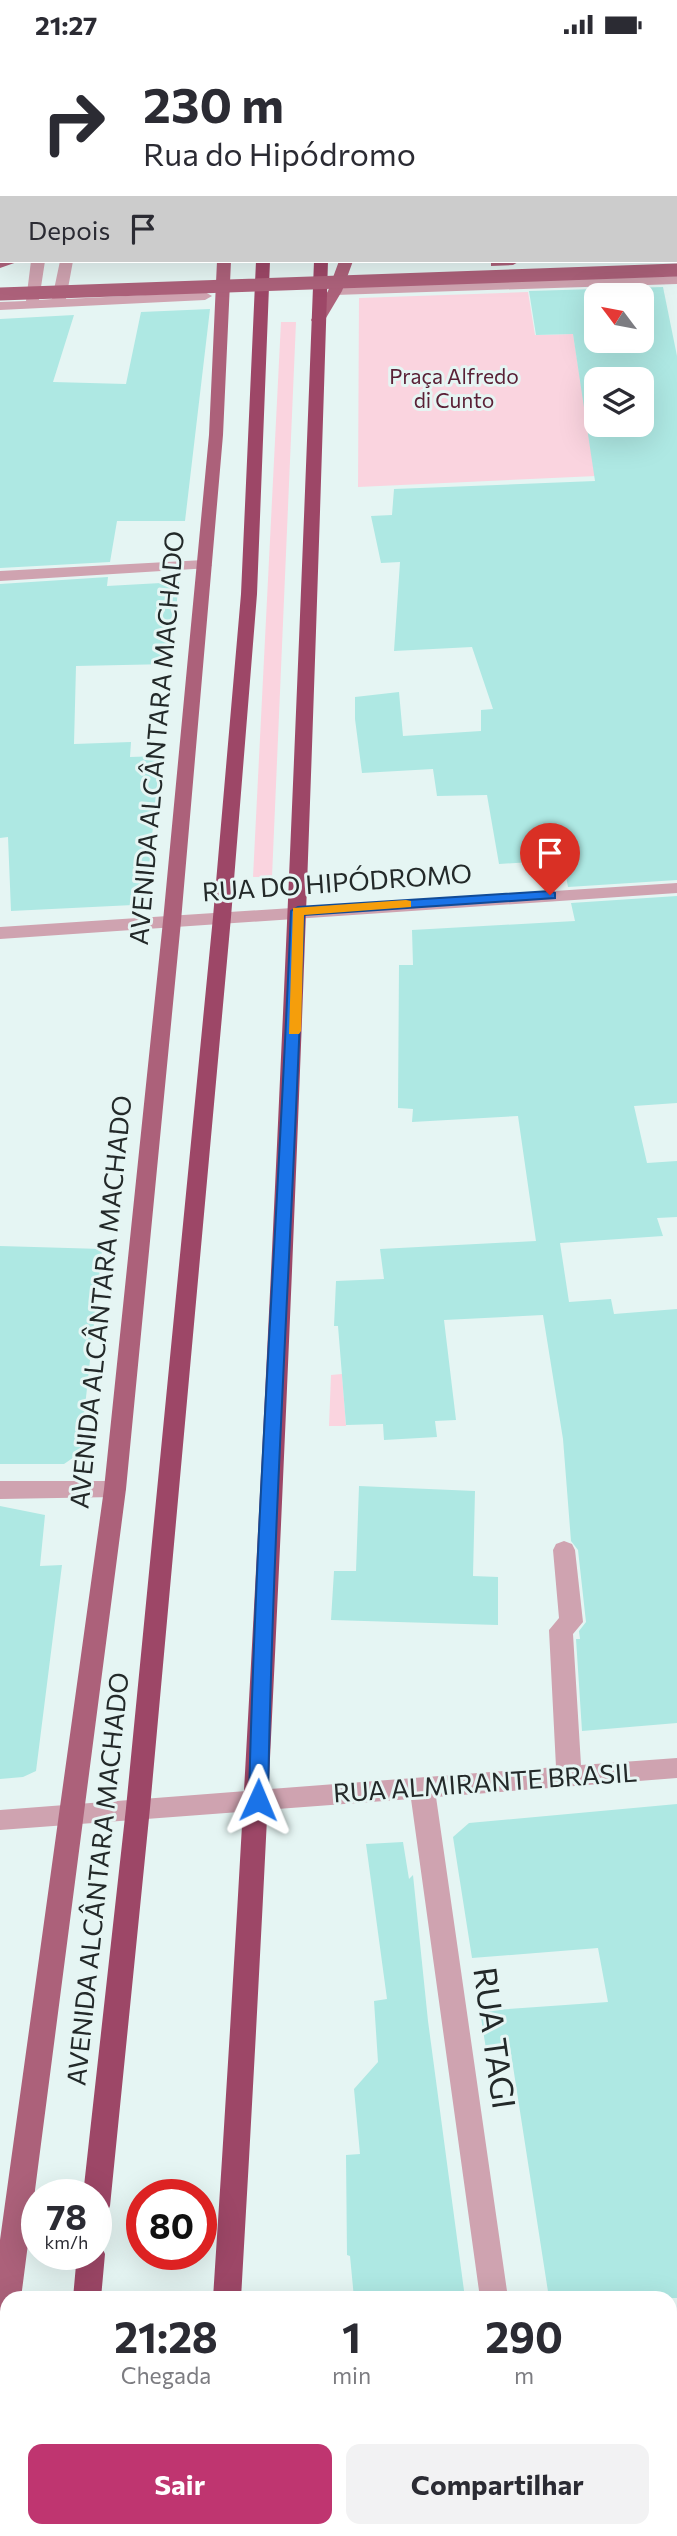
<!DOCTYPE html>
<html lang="pt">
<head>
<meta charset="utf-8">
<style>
	:root { --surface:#fff; --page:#f2f2f3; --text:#2b2b33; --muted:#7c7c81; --accent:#bf3570 }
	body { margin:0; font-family:Commissioner,sans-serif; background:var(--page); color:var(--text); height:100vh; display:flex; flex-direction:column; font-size:26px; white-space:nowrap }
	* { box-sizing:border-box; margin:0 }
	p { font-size:23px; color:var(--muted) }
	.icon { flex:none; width:38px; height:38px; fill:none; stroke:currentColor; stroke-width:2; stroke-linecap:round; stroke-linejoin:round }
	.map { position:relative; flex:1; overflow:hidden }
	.sheet { position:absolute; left:0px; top:2242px; width:677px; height:247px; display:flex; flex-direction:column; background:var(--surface); border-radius:21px 21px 0 0; box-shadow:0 7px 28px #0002 }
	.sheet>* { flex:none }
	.hud { position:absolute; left:0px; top:0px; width:677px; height:214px; box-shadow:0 7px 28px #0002; background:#fff; color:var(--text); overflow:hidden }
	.needle { width:46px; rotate:302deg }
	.buttons { position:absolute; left:584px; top:234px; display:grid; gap:14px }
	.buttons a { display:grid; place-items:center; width:70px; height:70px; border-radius:14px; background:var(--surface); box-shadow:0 7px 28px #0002; font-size:35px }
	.speed { position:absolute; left:21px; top:2130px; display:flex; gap:14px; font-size:35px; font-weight:700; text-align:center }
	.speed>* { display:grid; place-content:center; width:91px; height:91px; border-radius:50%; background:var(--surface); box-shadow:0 7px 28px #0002; line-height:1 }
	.speed small { font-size:18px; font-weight:400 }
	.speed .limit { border:10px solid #d22; background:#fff; color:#111 }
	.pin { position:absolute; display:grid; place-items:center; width:60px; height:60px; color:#fff; margin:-72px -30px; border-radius:50% 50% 50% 0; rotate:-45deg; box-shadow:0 0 7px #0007 }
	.pin .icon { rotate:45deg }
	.me { position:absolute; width:77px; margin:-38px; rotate:1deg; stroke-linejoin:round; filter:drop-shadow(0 0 5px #0008) }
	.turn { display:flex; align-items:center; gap:24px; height:147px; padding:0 28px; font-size:32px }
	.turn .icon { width:91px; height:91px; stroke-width:2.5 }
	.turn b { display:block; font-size:49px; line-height:60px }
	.then { display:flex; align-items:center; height:66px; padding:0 28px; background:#0003; gap:14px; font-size:26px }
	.eta { display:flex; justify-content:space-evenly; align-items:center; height:119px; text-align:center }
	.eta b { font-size:42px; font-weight:700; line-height:49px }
	.button { display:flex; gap:14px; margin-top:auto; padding:14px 28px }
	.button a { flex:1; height:80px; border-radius:14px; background:var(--accent); color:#fff; font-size:28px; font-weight:700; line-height:80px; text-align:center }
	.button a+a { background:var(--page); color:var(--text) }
	.status { display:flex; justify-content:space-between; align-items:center; height:49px; padding:0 35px; background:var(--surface); direction:ltr }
	.status svg { height:19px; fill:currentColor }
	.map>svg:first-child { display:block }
	.green { fill:#fad4df }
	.building { fill:#aee8e3; fill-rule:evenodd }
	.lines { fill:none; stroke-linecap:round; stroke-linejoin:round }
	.minor { fill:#cfa3b0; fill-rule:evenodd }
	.major { fill:#ac617a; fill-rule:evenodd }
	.highway { fill:#9d4767; fill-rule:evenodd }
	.major-bridge { stroke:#ac617a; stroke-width:13 }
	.route { fill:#1a73e8; stroke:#114b97; stroke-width:2 }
	.slow { fill:#f59e0b }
	.labels { text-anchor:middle; stroke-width:6; stroke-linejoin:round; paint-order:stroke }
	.far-park-label { font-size:21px; fill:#5a2036; stroke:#e5f5f3 }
	.street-label { font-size:26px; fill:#232929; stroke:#e5f5f3 }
	.near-street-label { font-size:32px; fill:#232929; stroke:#e5f5f3 }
</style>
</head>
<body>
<div class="status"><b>21:27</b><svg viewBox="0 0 49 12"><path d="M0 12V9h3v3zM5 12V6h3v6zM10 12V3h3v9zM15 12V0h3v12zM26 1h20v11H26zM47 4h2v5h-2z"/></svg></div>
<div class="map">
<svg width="677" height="2487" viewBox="0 0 677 2487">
	<rect width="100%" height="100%" fill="#e5f5f3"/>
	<!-- green -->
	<g class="green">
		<path d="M 528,243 L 535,286 L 573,285 L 596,427 L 358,438 L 359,249 Z"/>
		<path d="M 281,273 L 296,273 L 272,828 L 253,828 Z"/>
		<path d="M 342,1325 L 346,1377 L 329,1377 L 331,1326 Z"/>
	</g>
	<!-- building -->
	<g class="building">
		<path d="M 663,238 L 677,307 L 677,831 L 568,838 L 563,811 L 499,815 L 487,746 L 437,747 L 433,720 L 362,724 L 355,670 L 355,648 L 399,643 L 403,687 L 481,682 L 481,661 L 493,660 L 472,598 L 394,602 L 400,513 L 381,514 L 371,467 L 392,466 L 394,440 L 595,432 L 573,285 L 536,286 L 529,242 ZM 597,247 L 642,247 L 642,292 L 597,292 ZM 597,331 L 642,331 L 642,376 L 597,376 Z"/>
		<path d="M 210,260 L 185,472 L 117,472 L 110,513 L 0,519 L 0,270 L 74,266 L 53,333 L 126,335 L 141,263 Z"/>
		<path d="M 108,528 L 107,537 L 179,533 L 170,615 L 76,617 L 74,695 L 131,693 L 130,708 L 160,707 L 146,848 L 133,856 L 11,862 L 8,788 L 0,789 L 0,535 Z"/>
		<path d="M 677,847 L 677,1054 L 634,1057 L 647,1114 L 677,1112 L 677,1168 L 657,1169 L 663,1187 L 560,1194 L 569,1253 L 611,1250 L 614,1265 L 677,1260 L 677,1674 L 582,1682 L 576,1590 L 580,1590 L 579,1582 L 586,1573 L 578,1501 L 571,1492 L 563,1390 L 543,1266 L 444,1271 L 456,1371 L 435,1372 L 437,1388 L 384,1391 L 383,1375 L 346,1376 L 338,1277 L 334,1277 L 336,1232 L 384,1230 L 380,1200 L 536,1192 L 518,1067 L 412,1073 L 413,1060 L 398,1059 L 399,916 L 413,916 L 412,881 L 575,872 L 571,854 Z"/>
		<path d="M 0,1197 L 102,1200 L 80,1404 L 64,1415 L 0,1415 Z"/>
		<path d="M 359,1437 L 475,1442 L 473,1527 L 498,1528 L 498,1576 L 331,1571 L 334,1522 L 356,1522 Z"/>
		<path d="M 0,1457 L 45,1466 L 40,1517 L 62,1516 L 36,1722 L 23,1728 L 0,1730 Z"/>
		<path d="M 677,1755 L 677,2249 L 549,2249 L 510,1998 L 486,2000 L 480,1962 L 608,1953 L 598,1899 L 472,1909 L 453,1788 L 469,1774 Z"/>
		<path d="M 403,1793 L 409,1830 L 413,1826 L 428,1972 L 465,2249 L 354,2249 L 350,2207 L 347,2206 L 346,2106 L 360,2105 L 354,2040 L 378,2013 L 374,1952 L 387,1950 L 366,1795 Z"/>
	</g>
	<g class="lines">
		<!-- minor -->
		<g class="minor">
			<path d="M 90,0 L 102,0 L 89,2 Z"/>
			<rect x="113" y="0" width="12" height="2"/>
			<rect x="676" y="182" width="1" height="13"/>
			<path d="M 31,212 L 45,212 L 39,251 L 52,250 L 60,212 L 73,212 L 66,250 L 205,243 L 212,247 L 205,251 L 0,261 L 0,253 L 26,252 Z"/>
			<path d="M 677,227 L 677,235 L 335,246 L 328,242 L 335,238 Z"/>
			<path d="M 204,511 L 212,516 L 210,519 L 0,532 L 0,522 Z"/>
			<path d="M 677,834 L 677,844 L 0,890 L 0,878 Z"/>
			<path d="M 0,1432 L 115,1432 L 123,1434 L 126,1440 L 123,1446 L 115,1448 L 0,1450 Z"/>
			<path d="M 564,1492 L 572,1495 L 575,1501 L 583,1573 L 573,1585 L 581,1716 L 677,1709 L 677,1729 L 436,1748 L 508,2249 L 480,2249 L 411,1750 L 0,1781 L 0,1761 L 556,1718 L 549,1581 L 559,1569 L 553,1501 L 556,1495 Z"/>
			<path d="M 511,2482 L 541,2482 L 542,2487 L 512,2487 Z"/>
		</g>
		<!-- major -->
		<g class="major">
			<rect x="183" y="0" width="12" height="2"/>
			<path d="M 234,0 L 246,0 L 233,2 Z"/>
			<rect x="370" y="0" width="12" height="2"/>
			<rect x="676" y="203" width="1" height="8"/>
			<path d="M 0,211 L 2,212 L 20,212 L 0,219 Z"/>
			<path d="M 217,212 L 231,212 L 223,386 L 181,872 L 126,1440 L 21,2249 L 7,2249 L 7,2307 L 0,2310 L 0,2191 L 104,1440 L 163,872 L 209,386 Z"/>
			<path d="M 339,212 L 353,212 L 342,242 L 323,274 L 313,274 L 311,271 L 328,242 Z"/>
			<path d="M 491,212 L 520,212 L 513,216 L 491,217 Z"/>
		</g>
		<!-- highway -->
		<g class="highway">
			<path d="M 274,0 L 286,0 L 273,2 Z"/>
			<rect x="327" y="0" width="12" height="2"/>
			<path d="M 256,212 L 270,212 L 257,545 L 231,868 L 150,1759 L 110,2157 L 106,2166 L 96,2170 L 96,2146 L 83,2146 L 126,1759 L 213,868 L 241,545 Z"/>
			<path d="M 314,212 L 328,212 C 307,891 281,1570 241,2249 L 213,2249 C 258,1570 288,891 314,212 Z"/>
			<path d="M 96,2194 L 101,2196 L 105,2205 L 101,2249 L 73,2249 L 77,2205 L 96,2205 Z"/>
			<rect x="47" y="2482" width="30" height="5"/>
			<rect x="197" y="2482" width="30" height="5"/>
		</g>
		<!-- major-bridge -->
		<path class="major-bridge" d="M 0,245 L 677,221"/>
	</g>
	<!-- route -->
	<path class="route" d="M 550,842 L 555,844 L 555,849 L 304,866 C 294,1161 273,1456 268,1751 L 265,1757 L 251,1757 L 249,1751 C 256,1455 279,1159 291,862 L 298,858 Z"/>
	<!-- slow -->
	<path class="slow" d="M 406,851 L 411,852 L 411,858 L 304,866 L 301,982 L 299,985 L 289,985 L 293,859 Z"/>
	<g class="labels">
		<!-- far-park labels -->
		<g class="far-park-label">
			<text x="454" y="335">Praça Alfredo<tspan x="454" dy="24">di Cunto</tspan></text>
		</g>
		<!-- street labels -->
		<g class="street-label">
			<text transform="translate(157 689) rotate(-85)" y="9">AVENIDA ALCÂNTARA MACHADO</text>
			<text transform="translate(337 834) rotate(-4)" y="9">RUA DO HIPÓDROMO</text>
			<text transform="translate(101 1253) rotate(-84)" y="9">AVENIDA ALCÂNTARA MACHADO</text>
			<text transform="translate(485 1734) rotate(-4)" y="9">RUA ALMIRANTE BRASIL</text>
			<text transform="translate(98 1830) rotate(-84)" y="9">AVENIDA ALCÂNTARA MACHADO</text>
		</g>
		<!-- near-street labels -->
		<g class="near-street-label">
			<text transform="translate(494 1989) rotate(82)" y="11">RUA TAGI</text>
		</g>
	</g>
</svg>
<div class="buttons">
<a><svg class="needle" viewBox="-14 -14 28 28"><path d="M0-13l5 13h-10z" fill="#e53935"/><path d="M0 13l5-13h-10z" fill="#7c7c81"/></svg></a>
<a><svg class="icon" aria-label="layers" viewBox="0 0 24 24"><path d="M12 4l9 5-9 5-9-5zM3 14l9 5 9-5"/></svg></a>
</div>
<div class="speed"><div>78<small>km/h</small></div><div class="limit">80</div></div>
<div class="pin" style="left:550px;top:846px;background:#d93025"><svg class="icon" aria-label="arrive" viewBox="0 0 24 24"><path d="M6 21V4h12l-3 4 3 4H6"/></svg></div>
<svg class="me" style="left:258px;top:1751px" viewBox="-20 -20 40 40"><path d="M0-17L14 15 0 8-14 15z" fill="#1a73e8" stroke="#fff" stroke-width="4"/></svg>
<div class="hud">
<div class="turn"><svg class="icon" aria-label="right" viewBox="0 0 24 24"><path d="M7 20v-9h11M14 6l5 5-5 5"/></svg><div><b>230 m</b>Rua do Hipódromo</div></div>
<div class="then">Depois<svg class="icon" aria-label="arrive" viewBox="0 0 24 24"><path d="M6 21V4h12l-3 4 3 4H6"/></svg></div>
</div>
<section class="sheet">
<div class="eta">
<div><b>21:28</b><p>Chegada</p></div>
<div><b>1</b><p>min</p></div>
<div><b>290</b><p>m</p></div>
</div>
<div class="button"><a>Sair</a><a>Compartilhar</a></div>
</section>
</div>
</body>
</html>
